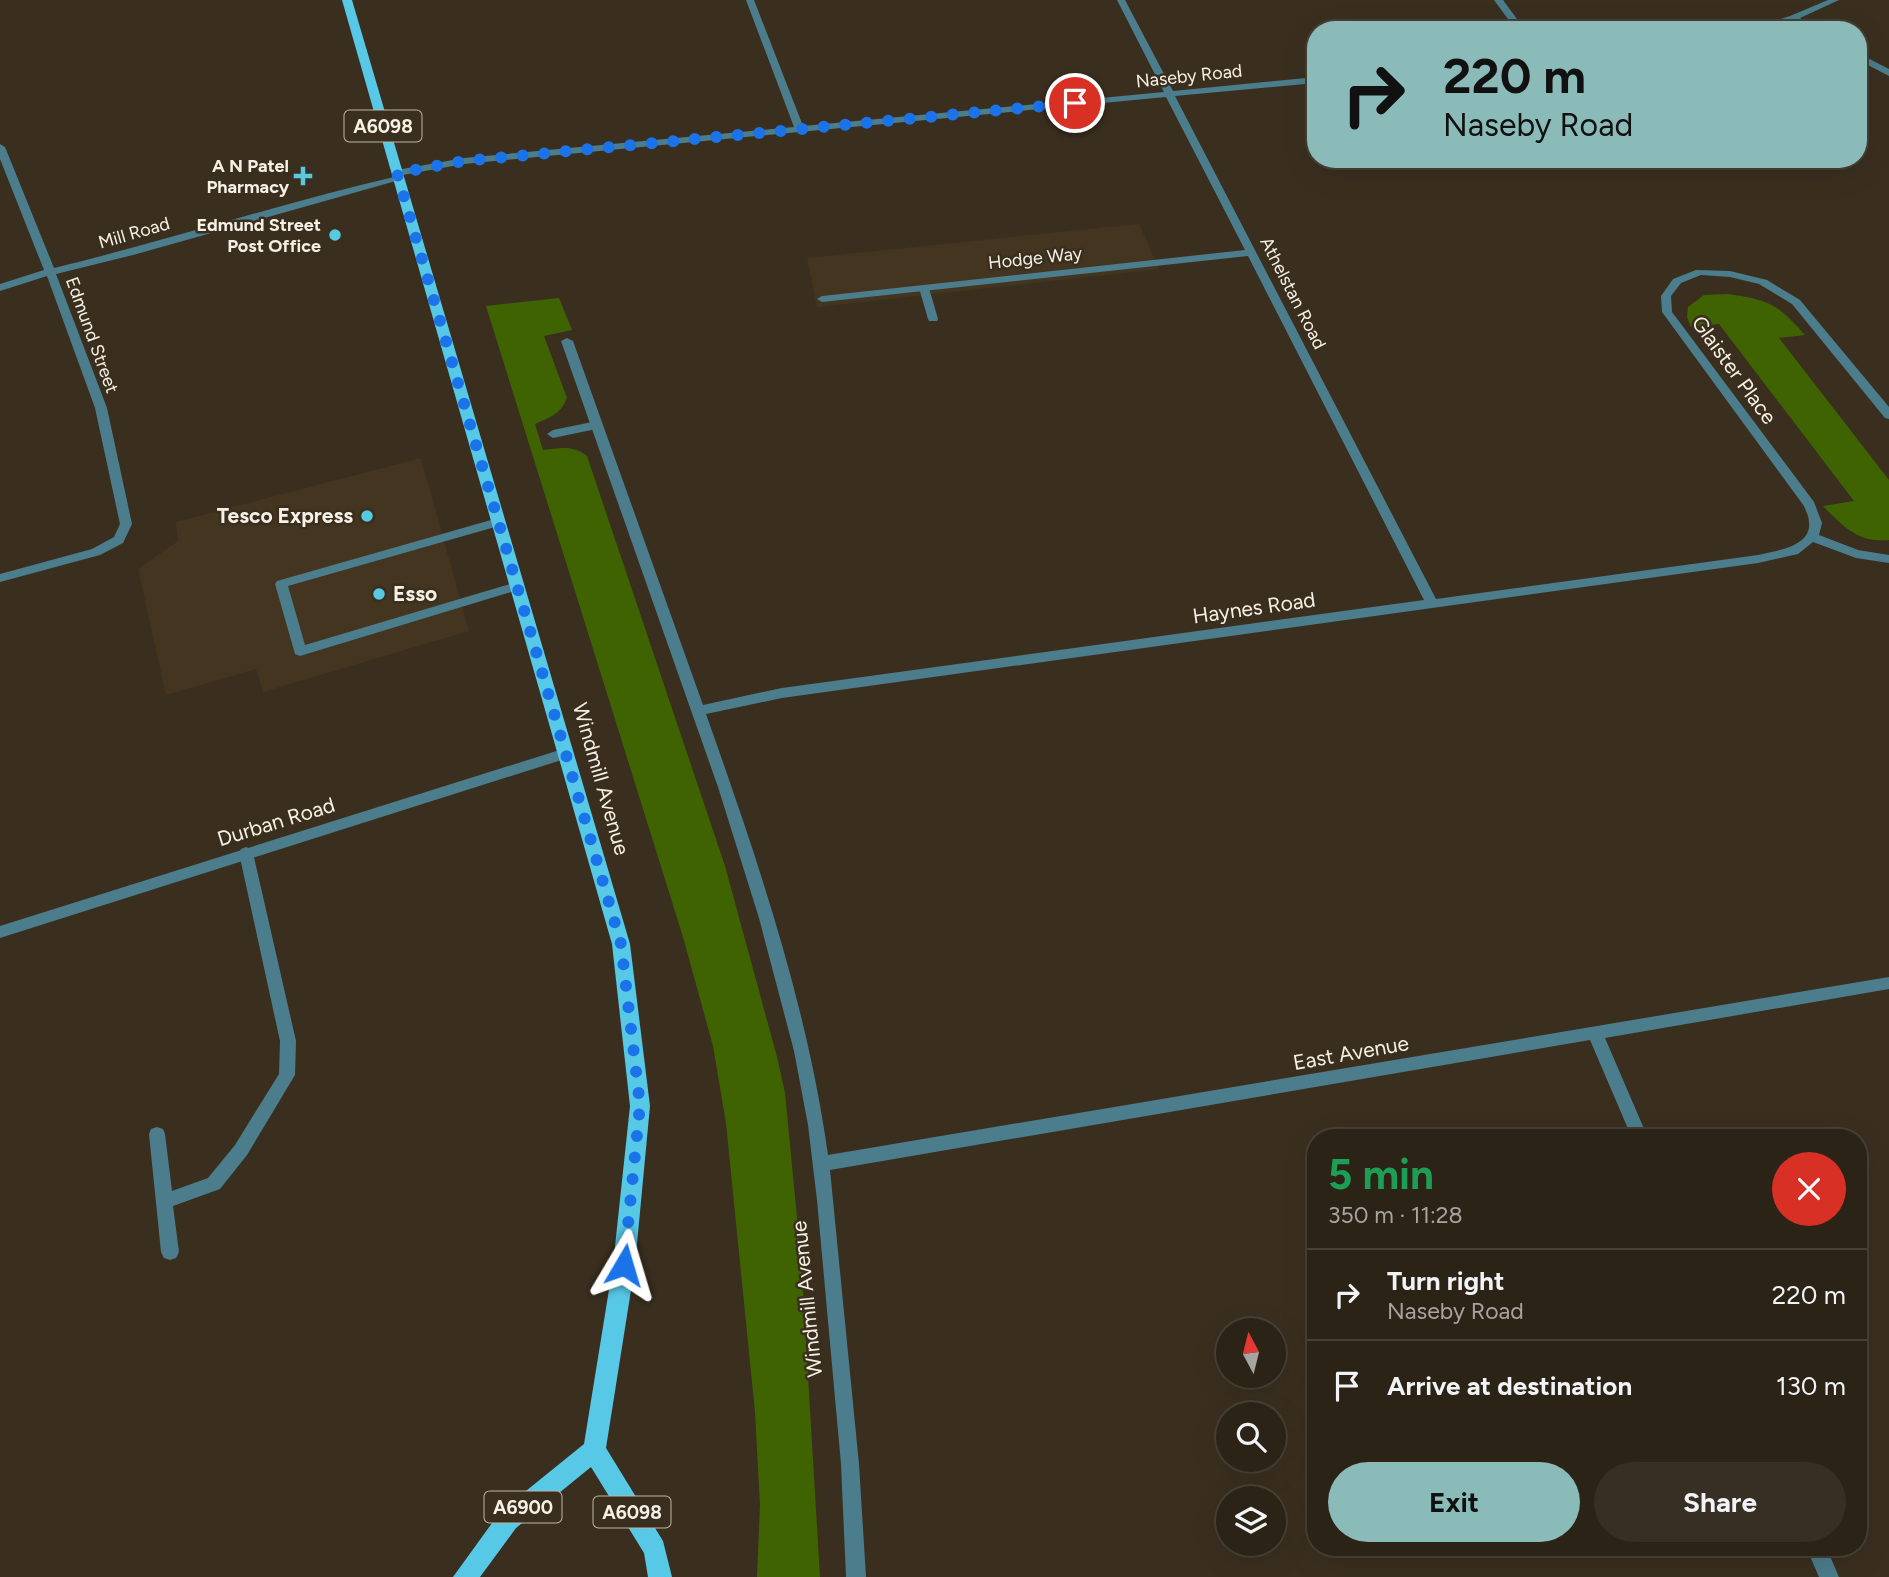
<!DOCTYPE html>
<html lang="en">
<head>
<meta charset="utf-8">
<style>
	:root { --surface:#2c2317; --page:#382f24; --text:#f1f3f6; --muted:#a6a4a1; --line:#484036; --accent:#8bbbb9 }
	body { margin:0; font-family:Figtree,sans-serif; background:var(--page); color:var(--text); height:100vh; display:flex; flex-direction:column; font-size:26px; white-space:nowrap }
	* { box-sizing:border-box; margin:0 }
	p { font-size:23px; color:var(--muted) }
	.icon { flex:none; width:38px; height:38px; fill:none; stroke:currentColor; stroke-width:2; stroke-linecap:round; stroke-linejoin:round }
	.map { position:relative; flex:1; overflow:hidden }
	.sheet { position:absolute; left:1307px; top:1129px; width:560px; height:427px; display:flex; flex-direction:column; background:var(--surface); border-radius:28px; box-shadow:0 7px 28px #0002,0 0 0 2px var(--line) }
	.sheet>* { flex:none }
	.top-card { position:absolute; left:1307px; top:21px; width:560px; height:147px; border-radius:28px; box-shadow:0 7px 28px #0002,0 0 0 2px var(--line); background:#8bbbb9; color:#111; overflow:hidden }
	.needle { width:46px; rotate:353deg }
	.buttons { position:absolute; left:1216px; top:1318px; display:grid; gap:14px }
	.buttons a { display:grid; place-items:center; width:70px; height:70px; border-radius:50%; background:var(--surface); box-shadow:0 7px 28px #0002,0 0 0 2px var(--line); font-size:35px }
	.pin { position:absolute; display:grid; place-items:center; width:60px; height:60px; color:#fff; margin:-30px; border:4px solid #fff; border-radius:50%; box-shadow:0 2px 7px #0007 }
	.me { position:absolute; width:77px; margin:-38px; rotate:7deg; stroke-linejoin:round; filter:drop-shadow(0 0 5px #0008) }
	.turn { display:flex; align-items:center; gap:24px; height:147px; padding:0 21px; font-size:32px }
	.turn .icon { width:91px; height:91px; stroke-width:2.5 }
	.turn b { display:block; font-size:49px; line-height:60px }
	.round { display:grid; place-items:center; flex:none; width:74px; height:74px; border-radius:37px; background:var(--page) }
	.overview { display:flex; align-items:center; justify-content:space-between; height:119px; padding:0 21px }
	h1 { font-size:42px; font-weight:700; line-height:52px; color:#1e9e55 }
	.button { display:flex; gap:14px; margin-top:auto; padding:14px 21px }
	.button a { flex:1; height:80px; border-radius:42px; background:var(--accent); color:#111; font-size:28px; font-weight:700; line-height:80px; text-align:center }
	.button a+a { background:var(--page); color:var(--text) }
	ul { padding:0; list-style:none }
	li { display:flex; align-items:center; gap:21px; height:91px; padding:0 21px; border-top:2px solid var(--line) }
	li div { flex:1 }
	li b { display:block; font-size:26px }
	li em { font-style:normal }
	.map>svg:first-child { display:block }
	.built { fill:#43351f }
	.green { fill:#406302 }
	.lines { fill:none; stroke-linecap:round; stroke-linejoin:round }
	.service { fill:#4b7d8c; fill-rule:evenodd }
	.minor { fill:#4b7d8c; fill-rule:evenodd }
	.primary { fill:#58c8e7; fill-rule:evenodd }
	.route { stroke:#1a73e8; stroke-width:12; stroke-dasharray:0 21.6 }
	.poi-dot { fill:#55cae0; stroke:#3a2f1f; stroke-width:2.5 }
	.labels { text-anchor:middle; stroke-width:5; stroke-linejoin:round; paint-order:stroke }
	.far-street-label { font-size:18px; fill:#f7f0e5; stroke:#3a2f1f }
	.far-poi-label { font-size:18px; font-weight:bold; fill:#f7f0e5; stroke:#3a2f1f; text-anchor:end }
	.shield { fill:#3a2f1f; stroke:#beb6aa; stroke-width:2 }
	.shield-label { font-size:19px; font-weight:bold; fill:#f7f0e5 }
	.street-label { font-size:21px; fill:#f7f0e5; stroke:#3a2f1f }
	.poi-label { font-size:21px; font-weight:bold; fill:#f7f0e5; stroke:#3a2f1f; text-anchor:end }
</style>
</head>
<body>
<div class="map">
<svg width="1889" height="1577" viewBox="0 0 1889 1577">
	<rect width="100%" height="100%" fill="#3a2f1f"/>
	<!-- built -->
	<g class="built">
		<path d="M 1139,224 L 1159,269 L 817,307 L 807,258 Z"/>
		<path d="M 421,458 L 469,631 L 263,692 L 256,669 L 166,695 L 138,569 L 178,541 L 176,522 Z"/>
	</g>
	<!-- green -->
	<g class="green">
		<path d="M 1728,294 C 1769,300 1778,304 1805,335 L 1779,338 L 1889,480 L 1889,540 C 1858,543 1844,527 1823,506 L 1854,501 L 1719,324 L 1691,327 L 1687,317 L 1688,307 L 1704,295 Z"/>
		<path d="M 559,298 L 572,330 L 544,336 L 567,398 C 560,415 550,417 535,424 L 543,450 C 560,448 573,445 587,456 L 725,866 L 777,1057 L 785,1093 L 801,1259 L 820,1577 L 757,1577 L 760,1505 L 755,1412 L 726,1123 L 713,1046 L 683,937 L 486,306 Z"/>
	</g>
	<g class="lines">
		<!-- service -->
		<g class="service">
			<path d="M 924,285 L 929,288 L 938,319 L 937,321 L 929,321 L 928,319 L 919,288 Z"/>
			<path d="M 597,421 L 601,422 L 601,428 L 553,438 L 547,434 L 553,430 Z"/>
			<path d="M 498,518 L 502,519 L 504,522 L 502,525 L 288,586 L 305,645 L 517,582 L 521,583 L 523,586 L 521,589 L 300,656 L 295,654 L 275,584 L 277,581 Z"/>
			<path d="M 246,847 L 251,849 L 253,853 L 296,1041 L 295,1075 L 247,1155 L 220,1189 L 173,1206 L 179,1252 L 176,1258 L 170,1260 L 164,1258 L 161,1252 L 149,1134 L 151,1129 L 157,1127 L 163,1129 L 165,1134 L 172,1191 L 208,1178 L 235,1145 L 279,1074 L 280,1041 L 239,853 L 241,849 Z"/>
		</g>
		<!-- minor -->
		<g class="minor">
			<path d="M 746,0 L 754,0 L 803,126 L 1164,92 L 1117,0 L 1125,0 L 1173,91 L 1316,77 L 1316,83 L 1175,96 L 1436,599 L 1758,555 C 1775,551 1812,547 1809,522 C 1809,517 1806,511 1804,506 L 1662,312 L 1661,296 L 1673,279 L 1696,270 L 1730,271 L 1767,280 L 1800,300 L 1889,407 L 1889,419 L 1885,418 L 1792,304 L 1759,284 L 1730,277 L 1701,275 L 1681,283 L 1671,296 L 1672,312 L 1814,502 L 1822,523 L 1819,535 L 1858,550 L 1889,555 L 1889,563 L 1856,558 L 1813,542 L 1798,554 L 1758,563 L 782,698 L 706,714 C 757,858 807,1004 828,1155 L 1889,977 L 1889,989 L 1605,1038 L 1648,1138 L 1632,1138 L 1590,1040 L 830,1170 L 859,1464 L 866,1577 L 846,1577 L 841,1464 L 817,1200 L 808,1125 L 794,1051 L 759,918 L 718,787 L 561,341 L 567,338 L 573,341 L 703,705 L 782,688 L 1424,600 L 1248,256 L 822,302 L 817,299 L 822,296 L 1245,250 L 1166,97 L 464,164 L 397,176 L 392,173 L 397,170 L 464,158 L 794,127 Z"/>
			<path d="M 1494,0 L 1503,0 L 1525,30 L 1516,30 Z"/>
			<path d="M 1828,0 L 1839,0 L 1800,18 L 1817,30 L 1806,30 L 1792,21 L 1759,30 L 1744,30 L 1790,16 Z"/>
			<path d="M 1858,53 L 1889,69 L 1889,76 L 1858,60 Z"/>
			<path d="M 0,144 L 5,147 L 54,268 C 169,240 282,203 398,176 L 403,179 L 133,255 L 56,274 L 107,408 L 132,524 L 123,543 L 100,555 L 0,582 L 0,574 L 92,549 L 114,537 L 120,524 L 95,408 L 47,276 L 0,291 L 0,284 L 44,270 L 0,159 Z"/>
			<path d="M 566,748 L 571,749 L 573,753 L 571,757 L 0,938 L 0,926 Z"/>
			<path d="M 1806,1547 L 1826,1547 L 1839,1577 L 1819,1577 Z"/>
		</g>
		<!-- primary -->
		<path class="primary" d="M 342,0 L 352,0 L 630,944 L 650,1106 L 635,1265 L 606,1448 L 663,1541 L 672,1577 L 648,1577 L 644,1553 L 591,1467 L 516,1528 L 480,1577 L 453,1577 L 500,1512 L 584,1444 L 613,1265 L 630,1106 L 612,944 Z"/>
	</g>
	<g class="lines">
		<!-- route -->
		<path class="route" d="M 624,1265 L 640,1105 L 621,944 L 397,173 L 464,161 L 1075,103"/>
	</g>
	<!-- markers -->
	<g class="poi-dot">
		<path d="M299.5 165.5h7v7h7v7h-7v7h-7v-7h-7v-7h7z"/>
		<circle cx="335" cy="235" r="7"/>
		<circle cx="367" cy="516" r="7"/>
		<circle cx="379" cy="594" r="7"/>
	</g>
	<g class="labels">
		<!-- far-street labels -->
		<g class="far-street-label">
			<text transform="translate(1189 76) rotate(-6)" y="6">Naseby Road</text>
			<text transform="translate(134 233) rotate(-16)" y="6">Mill Road</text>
			<text transform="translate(1035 258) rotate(-6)" y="6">Hodge Way</text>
			<text transform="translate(1293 293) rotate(63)" y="6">Athelstan Road</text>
			<text transform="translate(92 335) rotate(70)" y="6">Edmund Street</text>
		</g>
		<!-- far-poi labels -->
		<g class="far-poi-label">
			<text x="289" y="172">A N Patel<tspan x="289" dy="21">Pharmacy</tspan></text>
			<text x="321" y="231">Edmund Street<tspan x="321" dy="21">Post Office</tspan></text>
		</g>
		<!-- shield labels -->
		<g class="shield">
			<rect x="344.5" y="110.5" width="77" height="31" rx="5"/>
			<rect x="484.5" y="1491.5" width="77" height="31" rx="5"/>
			<rect x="593.5" y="1496.5" width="77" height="31" rx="5"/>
		</g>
		<g class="shield-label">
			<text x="383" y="133">A6098</text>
			<text x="523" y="1514">A6900</text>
			<text x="632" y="1519">A6098</text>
		</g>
		<!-- street labels -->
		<g class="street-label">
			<text transform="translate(1734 370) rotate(54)" y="7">Glaister Place</text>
			<text transform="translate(1254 608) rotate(-8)" y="7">Haynes Road</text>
			<text transform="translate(601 779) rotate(74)" y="7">Windmill Avenue</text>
			<text transform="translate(276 822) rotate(-17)" y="7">Durban Road</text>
			<text transform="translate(1351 1053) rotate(-10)" y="7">East Avenue</text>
			<text transform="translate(807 1299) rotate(-96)" y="7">Windmill Avenue</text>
		</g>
		<!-- poi labels -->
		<g class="poi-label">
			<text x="353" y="523">Tesco Express</text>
			<text x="393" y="601" text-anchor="start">Esso</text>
		</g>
	</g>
</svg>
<div class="buttons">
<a><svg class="needle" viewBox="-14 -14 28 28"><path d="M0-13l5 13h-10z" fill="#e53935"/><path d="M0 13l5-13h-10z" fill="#a6a4a1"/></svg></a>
<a><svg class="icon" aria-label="search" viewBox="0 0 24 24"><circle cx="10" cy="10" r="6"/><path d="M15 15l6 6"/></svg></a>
<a><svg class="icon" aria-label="layers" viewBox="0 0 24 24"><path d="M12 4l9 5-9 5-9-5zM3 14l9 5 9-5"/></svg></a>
</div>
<div class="pin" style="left:1075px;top:103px;background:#d93025"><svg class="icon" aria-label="arrive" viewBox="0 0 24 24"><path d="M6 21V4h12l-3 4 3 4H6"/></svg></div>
<svg class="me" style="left:624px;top:1265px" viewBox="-20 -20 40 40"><path d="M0-17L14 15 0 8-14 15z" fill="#1a73e8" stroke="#fff" stroke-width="4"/></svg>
<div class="top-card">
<div class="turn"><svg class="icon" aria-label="right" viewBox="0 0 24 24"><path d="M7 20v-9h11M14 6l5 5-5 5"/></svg><div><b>220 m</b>Naseby Road</div></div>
</div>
<section class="sheet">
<div class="overview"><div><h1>5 min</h1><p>350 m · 11:28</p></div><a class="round" style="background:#d93025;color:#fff"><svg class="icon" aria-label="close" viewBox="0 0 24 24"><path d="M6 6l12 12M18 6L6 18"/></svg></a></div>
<ul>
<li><svg class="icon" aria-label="right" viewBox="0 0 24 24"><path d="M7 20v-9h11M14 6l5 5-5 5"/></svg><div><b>Turn right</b><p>Naseby Road</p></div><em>220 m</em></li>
<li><svg class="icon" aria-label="arrive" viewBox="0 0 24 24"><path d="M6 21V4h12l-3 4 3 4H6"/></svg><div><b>Arrive at destination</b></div><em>130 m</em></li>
</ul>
<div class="button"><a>Exit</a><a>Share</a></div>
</section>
</div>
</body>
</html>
